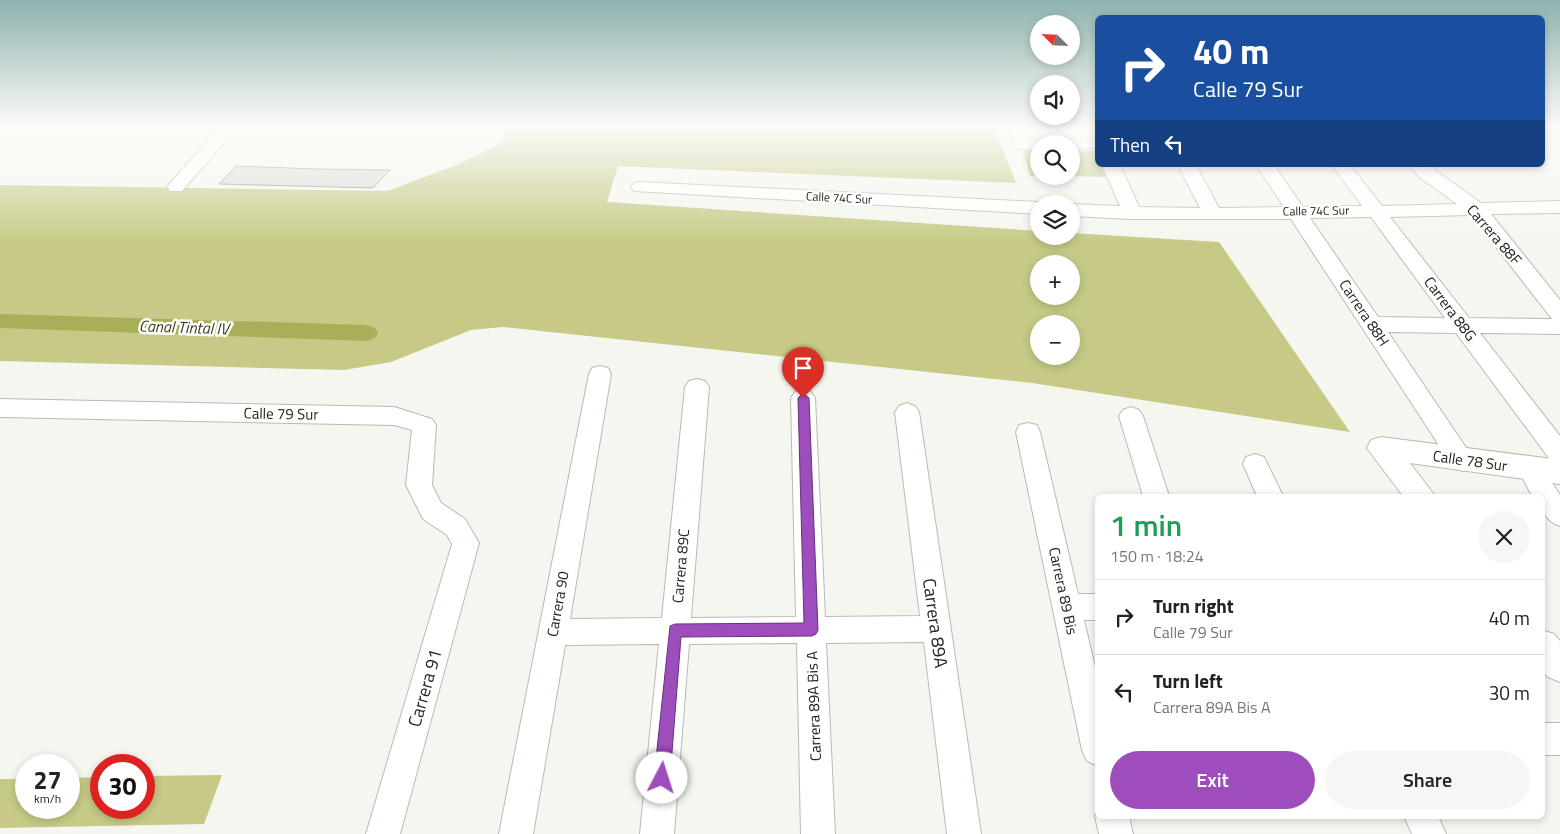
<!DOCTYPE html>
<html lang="en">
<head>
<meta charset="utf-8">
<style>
	:root { --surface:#fff; --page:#f6f6f6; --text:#222; --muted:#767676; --line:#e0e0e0; --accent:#9e4dbd }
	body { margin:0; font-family:"Titillium Web",sans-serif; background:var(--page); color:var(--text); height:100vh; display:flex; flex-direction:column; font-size:19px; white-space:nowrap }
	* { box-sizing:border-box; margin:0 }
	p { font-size:16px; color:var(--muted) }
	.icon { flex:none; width:28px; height:28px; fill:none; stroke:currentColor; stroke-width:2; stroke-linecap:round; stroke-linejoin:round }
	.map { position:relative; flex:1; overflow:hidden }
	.sheet { position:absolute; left:1095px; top:494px; width:450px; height:325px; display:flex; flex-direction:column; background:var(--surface); border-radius:8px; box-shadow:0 2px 8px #0003 }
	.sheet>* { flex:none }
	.banner { position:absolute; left:1095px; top:15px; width:450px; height:152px; border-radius:8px; box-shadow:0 2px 8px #0003; background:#1a4fa0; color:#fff; overflow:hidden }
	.needle { width:32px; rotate:294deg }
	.tools { position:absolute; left:1030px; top:15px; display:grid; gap:10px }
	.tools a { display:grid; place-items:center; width:50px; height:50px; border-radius:50%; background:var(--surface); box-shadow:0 2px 8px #0003; font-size:25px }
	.speed { position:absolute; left:15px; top:754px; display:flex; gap:10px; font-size:25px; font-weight:700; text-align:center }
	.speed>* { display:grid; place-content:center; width:65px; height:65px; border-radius:50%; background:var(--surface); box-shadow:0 2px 8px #0003; line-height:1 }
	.speed small { font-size:12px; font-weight:400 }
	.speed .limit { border:8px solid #d22; background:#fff; color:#111 }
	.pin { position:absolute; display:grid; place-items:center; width:42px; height:42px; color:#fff; margin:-51px -21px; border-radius:50% 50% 50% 0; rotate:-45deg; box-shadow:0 0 5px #0007 }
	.pin .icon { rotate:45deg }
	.me { position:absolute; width:55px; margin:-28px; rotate:5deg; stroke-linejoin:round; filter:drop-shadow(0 0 4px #0008) }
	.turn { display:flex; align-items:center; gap:18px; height:105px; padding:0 15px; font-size:22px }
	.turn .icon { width:65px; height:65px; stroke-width:2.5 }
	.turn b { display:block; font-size:35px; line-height:42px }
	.then { display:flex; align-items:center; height:48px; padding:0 15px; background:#0003; gap:10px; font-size:19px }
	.round { display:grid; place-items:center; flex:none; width:52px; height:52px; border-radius:26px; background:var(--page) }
	.overview { display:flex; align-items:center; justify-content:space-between; height:85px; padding:0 15px }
	h1 { font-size:30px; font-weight:600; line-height:38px; color:#1e9e55 }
	.button { display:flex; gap:10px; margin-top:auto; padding:10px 15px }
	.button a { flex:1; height:58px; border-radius:30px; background:var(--accent); color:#fff; font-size:20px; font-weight:600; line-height:58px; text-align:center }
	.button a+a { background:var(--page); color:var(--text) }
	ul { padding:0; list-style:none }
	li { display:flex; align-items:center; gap:15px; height:75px; padding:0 15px; border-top:1px solid var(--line) }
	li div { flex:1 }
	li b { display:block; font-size:19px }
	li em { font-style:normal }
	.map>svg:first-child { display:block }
	.green { fill:#c6ca86; fill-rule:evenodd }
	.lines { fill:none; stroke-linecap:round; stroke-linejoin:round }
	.canal { fill:#abae58; fill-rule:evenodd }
	.building { fill:#dadbd4; stroke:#93938d }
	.minor-casing { stroke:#babab4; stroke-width:2 }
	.tertiary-casing { stroke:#babab4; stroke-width:2 }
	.minor { fill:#fff; fill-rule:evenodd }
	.tertiary { fill:#fff; fill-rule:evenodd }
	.route { fill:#9e4dbd; stroke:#67327b }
	.labels { text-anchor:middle; stroke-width:5; stroke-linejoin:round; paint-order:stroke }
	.far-street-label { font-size:12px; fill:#232321; stroke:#fffffe }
	.street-label { font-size:15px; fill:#232321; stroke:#fffffe }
	.water-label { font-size:16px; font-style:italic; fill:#3b3c17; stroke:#fffffe }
	.near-street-label { font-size:18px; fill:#232321; stroke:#fffffe }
</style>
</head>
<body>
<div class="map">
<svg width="1560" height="834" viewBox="0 0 1560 834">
	<rect width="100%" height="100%" fill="#f6f6f0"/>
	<!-- green -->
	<g class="green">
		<path d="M 508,128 L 994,128 L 1016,183 L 618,166 L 607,202 L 1039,231 L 1039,236 L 1071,236 L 1071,233 L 1219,242 L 1350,432 L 1032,383 L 503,327 L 471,330 L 391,362 L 344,370 L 0,361 L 0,185 L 387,191 L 454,166 L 500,144 ZM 1039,264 L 1071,264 L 1071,296 L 1039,296 ZM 1039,324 L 1071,324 L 1071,356 L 1039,356 Z"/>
		<path d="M 1023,150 L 1039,150 L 1039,176 L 1030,176 Z"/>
		<path d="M 1071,151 L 1096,151 L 1098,165 L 1101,165 L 1106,177 L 1063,176 L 1071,176 Z"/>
		<path d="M 222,775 L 204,824 L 0,828 L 0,779 L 26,779 L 26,808 L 69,808 L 69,778 L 101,777 L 101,808 L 144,808 L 144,776 Z"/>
	</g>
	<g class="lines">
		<!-- canal -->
		<path class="canal" d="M 0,314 L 367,325 L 375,328 L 378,333 L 375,338 L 367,341 L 0,328 Z"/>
	</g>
	<!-- building -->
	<path class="building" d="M 236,166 L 316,169 L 390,170 L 373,188 L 219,184 Z"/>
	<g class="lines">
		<defs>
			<g id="minor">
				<path d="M 220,128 L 237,128 L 182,191 L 170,191 L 167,187 L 170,183 Z"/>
				<path d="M 1008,128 L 1024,128 L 1029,140 L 1039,140 L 1047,144 L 1039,144 L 1039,150 L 1016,149 Z"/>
				<path d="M 1542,128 L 1560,128 L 1560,134 L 1542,135 Z"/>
				<path d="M 1098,138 L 1098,148 L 1071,149 L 1071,144 L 1063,144 L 1065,140 Z"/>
				<path d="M 1102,165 L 1120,165 L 1139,207 L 1200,208 L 1178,165 L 1196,165 L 1219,208 L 1284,207 L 1256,165 L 1274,165 L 1303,207 L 1362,206 L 1332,165 L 1350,165 L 1382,206 L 1457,204 L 1420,178 L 1409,165 L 1428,165 L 1481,203 L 1560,201 L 1560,213 L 1491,214 L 1560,300 L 1560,334 L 1480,333 L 1560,436 L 1560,464 L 1551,461 L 1456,333 L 1388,332 L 1475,461 L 1472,468 L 1463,471 L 1454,468 L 1291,219 L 1132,219 L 1071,216 L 1071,204 L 1120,206 ZM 1471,215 L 1552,319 L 1469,318 L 1390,217 ZM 1371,217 L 1445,318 L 1378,317 L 1310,218 Z"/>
				<path d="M 640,182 L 1039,202 L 1045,204 L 1039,204 L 1039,214 L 634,191 L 631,187 L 634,183 Z"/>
				<path d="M 600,366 L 608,368 L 611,374 L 570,619 L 662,618 L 685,387 L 689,381 L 697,379 L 705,381 L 709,387 L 691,618 L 796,617 L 791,398 L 795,392 L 803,389 L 811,392 L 815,398 L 825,617 L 920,616 L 895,412 L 899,406 L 907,403 L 915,406 L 919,412 L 981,834 L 947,834 L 924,642 L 826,643 L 835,834 L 801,834 L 797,643 L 689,644 L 674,834 L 640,834 L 659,644 L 565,645 L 533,834 L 499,834 L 589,374 L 592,368 Z"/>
				<path d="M 0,399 L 394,407 L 432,419 L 436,425 L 432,485 L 441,503 L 465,519 L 479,543 L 400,834 L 366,834 L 452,544 L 447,535 L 423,519 L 406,485 L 412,430 L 394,425 L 0,417 Z"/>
				<path d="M 1131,407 L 1139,410 L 1143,416 L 1169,496 L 1143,496 L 1119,416 L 1123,410 Z"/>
				<path d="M 1028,423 L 1037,425 L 1040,432 L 1078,594 L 1098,594 L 1098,620 L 1084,620 L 1098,680 L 1098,766 L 1087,761 L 1082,750 L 1016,432 L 1019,425 Z"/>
				<path d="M 1255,454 L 1264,457 L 1283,496 L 1257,496 L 1243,464 L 1246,457 Z"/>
				<path d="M 1530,459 L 1539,462 L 1560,495 L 1560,526 C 1545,521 1542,511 1542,496 L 1532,496 L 1518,469 L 1521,462 Z"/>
				<rect x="1542" y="723" width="18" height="32"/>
				<path d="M 1098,811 L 1098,816 L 1129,816 L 1133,834 L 1099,834 L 1095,816 Z"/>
				<path d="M 1404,816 L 1438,816 L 1446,834 L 1412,834 Z"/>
			</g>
			<g id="tertiary">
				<path d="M 1381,437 L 1560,460 L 1560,484 L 1410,463 L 1435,496 L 1403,496 L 1367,448 L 1371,440 Z"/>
				<path d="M 1542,630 L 1554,634 L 1560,641 L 1560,682 L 1548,677 L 1542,671 Z"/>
			</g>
		</defs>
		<!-- minor casing -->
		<use href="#minor" class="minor-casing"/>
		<!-- tertiary casing -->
		<use href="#tertiary" class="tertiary-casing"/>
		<!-- minor -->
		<use href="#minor" class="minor"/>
		<!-- tertiary -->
		<use href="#tertiary" class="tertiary"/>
	</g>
	<!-- sky -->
	<linearGradient id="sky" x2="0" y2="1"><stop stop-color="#8fb2ae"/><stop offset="0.52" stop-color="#fbfbf8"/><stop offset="1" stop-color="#fbfbf8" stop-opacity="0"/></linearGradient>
	<rect width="1560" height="244" fill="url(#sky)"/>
	<!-- route -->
	<path class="route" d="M 803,393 L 809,398 L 818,630 L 816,634 L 812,636 L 681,637 L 670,778 L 667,784 L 662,786 L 656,784 L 654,778 L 670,626 L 675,624 L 804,623 L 798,398 Z"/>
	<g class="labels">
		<!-- far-street labels -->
		<g class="far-street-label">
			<text transform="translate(839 198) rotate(3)" y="4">Calle 74C Sur</text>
			<text transform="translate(1316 211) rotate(-1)" y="4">Calle 74C Sur</text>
		</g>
		<!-- street labels -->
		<g class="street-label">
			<text transform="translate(1494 235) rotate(49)" y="5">Carrera 88F</text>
			<text transform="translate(1450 309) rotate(53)" y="5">Carrera 88G</text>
			<text transform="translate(1364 313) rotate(56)" y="5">Carrera 88H</text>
			<text transform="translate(281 414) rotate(1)" y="5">Calle 79 Sur</text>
			<text transform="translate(1470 461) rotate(8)" y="5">Calle 78 Sur</text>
			<text transform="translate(681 566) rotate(-85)" y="5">Carrera 89C</text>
			<text transform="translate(1063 591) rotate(78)" y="5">Carrera 89 Bis</text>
			<text transform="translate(558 604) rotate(-80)" y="5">Carrera 90</text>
			<text transform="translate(814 706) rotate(-92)" y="5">Carrera 89A Bis A</text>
		</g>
		<!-- water labels -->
		<g class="water-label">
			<text transform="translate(184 327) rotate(2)" y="6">Canal Tintal IV</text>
		</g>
		<!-- near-street labels -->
		<g class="near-street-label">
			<text transform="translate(935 623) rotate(82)" y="6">Carrera 89A</text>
			<text transform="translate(425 688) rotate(-74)" y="6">Carrera 91</text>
		</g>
	</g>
</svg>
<div class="tools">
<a><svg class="needle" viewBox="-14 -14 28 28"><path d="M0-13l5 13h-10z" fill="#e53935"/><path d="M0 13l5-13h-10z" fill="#767676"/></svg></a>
<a><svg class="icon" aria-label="sound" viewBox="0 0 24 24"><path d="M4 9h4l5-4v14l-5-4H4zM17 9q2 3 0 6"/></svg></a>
<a><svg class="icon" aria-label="search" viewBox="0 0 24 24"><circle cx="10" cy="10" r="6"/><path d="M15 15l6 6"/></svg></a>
<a><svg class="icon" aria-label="layers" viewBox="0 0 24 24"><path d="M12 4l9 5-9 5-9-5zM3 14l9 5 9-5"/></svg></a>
<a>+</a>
<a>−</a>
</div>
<div class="speed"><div>27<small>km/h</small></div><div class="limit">30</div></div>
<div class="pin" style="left:803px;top:398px;background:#d93025"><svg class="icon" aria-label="arrive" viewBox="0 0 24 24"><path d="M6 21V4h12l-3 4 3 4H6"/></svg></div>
<svg class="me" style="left:662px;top:778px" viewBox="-20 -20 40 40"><circle r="19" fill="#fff"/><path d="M0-13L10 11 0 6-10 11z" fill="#9e4dbd"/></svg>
<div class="banner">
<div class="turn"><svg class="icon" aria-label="right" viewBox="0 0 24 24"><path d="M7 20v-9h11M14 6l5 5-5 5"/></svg><div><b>40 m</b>Calle 79 Sur</div></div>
<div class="then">Then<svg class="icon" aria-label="left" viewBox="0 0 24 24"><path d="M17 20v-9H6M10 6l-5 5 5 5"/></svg></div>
</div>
<section class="sheet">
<div class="overview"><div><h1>1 min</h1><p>150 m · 18:24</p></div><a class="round"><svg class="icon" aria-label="close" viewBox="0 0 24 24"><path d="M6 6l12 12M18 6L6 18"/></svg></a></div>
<ul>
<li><svg class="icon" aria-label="right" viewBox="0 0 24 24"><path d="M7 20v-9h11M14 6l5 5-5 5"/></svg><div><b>Turn right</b><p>Calle 79 Sur</p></div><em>40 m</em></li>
<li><svg class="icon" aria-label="left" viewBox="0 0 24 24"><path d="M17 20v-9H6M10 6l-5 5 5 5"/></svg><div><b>Turn left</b><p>Carrera 89A Bis A</p></div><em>30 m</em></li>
</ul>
<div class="button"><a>Exit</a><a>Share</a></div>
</section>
</div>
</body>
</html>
